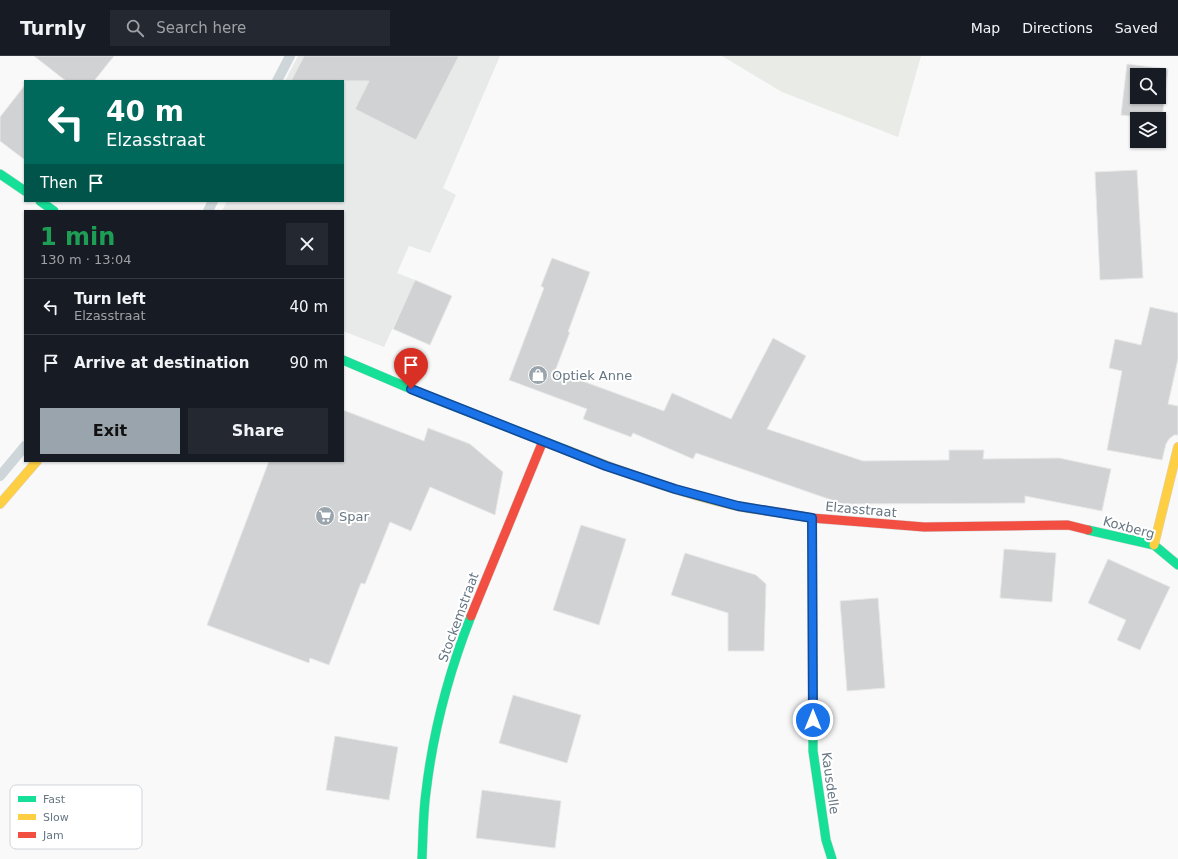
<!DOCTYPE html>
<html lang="en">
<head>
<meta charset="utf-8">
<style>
	:root { --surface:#171b24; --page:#242831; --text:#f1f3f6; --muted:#9ea1a6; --line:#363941; --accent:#99a4ac }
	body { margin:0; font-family:"DejaVu Sans",sans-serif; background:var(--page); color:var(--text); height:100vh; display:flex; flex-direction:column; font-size:15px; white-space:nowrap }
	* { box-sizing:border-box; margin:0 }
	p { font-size:13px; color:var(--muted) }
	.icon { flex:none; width:22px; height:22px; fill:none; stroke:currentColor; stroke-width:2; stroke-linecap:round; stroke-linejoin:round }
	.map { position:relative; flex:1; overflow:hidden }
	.sheet { position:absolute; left:24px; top:154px; width:320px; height:252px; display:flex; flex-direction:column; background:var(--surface); border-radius:0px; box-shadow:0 1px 3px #0004 }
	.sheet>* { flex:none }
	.guide { position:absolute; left:24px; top:24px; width:320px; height:122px; border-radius:0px; box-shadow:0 1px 3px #0004; background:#00695c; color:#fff; overflow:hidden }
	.fabs { position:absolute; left:1130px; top:12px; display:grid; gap:8px }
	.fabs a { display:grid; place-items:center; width:36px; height:36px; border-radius:0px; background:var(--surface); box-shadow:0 1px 3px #0004; font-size:20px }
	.pin { position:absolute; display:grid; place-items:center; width:34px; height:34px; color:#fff; margin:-41px -17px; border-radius:50% 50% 50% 0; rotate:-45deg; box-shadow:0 0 4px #0007 }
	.pin .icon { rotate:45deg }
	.me { position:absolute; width:44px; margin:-22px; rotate:0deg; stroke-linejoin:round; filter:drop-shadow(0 0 3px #0008) }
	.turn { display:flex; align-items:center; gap:14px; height:84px; padding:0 16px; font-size:18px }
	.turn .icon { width:52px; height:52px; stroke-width:2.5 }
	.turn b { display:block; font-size:28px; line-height:34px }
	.then { display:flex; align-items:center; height:38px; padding:0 16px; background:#0003; gap:8px; font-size:15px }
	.round { display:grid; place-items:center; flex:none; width:42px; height:42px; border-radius:0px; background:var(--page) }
	.head { display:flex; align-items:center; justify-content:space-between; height:68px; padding:0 16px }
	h1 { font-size:24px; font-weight:800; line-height:30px; color:#1e9e55 }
	.primary-button { display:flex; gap:8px; margin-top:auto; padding:8px 16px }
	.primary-button a { flex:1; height:46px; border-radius:0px; background:var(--accent); color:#111; font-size:16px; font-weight:800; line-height:46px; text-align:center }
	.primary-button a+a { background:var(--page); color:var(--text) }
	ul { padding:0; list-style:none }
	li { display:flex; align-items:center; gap:12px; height:56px; padding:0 16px; border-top:1px solid var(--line) }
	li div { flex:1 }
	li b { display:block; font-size:15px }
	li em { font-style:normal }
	header { display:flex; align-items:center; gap:24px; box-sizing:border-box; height:56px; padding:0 20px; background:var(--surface); border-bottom:1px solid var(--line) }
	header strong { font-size:19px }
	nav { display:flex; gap:22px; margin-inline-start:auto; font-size:14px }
	.search { width:280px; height:36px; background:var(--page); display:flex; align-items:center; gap:10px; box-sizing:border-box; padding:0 14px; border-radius:0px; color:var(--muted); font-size:15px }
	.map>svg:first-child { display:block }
	.built { fill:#e8e9e9 }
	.green { fill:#e8ebe6 }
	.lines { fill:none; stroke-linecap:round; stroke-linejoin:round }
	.stream { stroke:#ced6d9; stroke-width:10 }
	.building { fill:#d0d2d3; stroke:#e8e8e8; fill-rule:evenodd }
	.fast-casing { stroke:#d5d6d7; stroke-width:10 }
	.slow-casing { stroke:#d5d6d7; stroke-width:10 }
	.jam-casing { stroke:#d5d6d7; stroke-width:10 }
	.fast { stroke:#16e098; stroke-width:9 }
	.slow { stroke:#ffcf43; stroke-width:9 }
	.jam { stroke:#f24e42; stroke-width:9 }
	.route-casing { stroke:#114b97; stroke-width:10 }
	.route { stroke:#1a73e8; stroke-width:7 }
	.labels { text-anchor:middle; stroke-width:4; stroke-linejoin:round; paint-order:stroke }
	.poi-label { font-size:13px; fill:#657683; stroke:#fff; text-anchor:start }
	.street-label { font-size:13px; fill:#657683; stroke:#fff }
	.key { fill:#fff; stroke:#d1d6da; stroke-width:1 }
	.key-label { font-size:11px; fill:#657683 }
</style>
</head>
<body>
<header>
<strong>Turnly</strong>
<div class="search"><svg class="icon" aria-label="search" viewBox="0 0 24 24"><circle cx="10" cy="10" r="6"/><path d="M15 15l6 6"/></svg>Search here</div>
<nav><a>Map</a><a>Directions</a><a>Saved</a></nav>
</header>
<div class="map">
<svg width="1178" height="803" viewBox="0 0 1178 803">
	<rect width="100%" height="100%" fill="#f9f9f9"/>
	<!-- built -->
	<path class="built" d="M 298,0 L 500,0 L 443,132 L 456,139 L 430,197 L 409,190 L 397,217 L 415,224 L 384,291 L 343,275 L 343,155 L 222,155 L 227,145 L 343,145 L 343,25 L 285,25 Z"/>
	<!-- green -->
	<path class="green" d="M 722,0 L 921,0 L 898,81 L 782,36 Z"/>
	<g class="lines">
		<!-- stream -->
		<g class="stream">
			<path d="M 277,25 L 290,0"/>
			<path d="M 208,155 L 213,145"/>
			<path d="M 0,420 L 25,390"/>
		</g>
	</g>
	<!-- building -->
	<g class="building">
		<path d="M 34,0 L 114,0 L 94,25 L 66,25 Z"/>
		<path d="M 304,0 L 459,0 L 416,84 L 355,53 L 369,25 L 291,25 Z"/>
		<path d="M 1127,8 L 1168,13 L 1162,63 L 1121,59 ZM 1137,19 L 1159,19 L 1159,41 L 1137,41 Z"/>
		<path d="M 25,29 L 25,104 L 0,85 L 0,61 Z"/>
		<path d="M 1137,114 L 1143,222 L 1100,224 L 1095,116 Z"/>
		<path d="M 552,202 L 590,216 L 568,276 L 570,276 L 555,315 L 664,355 L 672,337 L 731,363 L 773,282 L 806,300 L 767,373 L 863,405 L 949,404 L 949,394 L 984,394 L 983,403 L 1059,402 L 1111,413 L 1102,455 L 1025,440 L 1025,447 L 843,448 L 696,397 L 693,403 L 633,377 L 631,381 L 583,363 L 587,353 L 509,324 L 544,232 L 541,230 Z"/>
		<path d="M 415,224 L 452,240 L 430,289 L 393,273 Z"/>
		<path d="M 1150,251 L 1178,257 L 1178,303 L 1168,348 L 1178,350 L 1178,379 L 1174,379 L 1169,383 L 1166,388 L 1162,404 L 1107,394 L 1122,315 L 1109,312 L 1115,283 L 1141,289 Z"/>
		<path d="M 343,354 L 424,385 L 428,372 L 470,388 L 503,416 L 495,459 L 430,431 L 411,475 L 390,466 L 365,528 L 361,527 L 329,609 L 310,602 L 309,607 L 207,569 L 269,405 L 343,405 Z"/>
		<path d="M 581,469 L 626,483 L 599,569 L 553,554 Z"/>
		<path d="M 1004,493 L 1056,497 L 1052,546 L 1000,542 Z"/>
		<path d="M 685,497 L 756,519 L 766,528 L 764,595 L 728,595 L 728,557 L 671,539 Z"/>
		<path d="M 1108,503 L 1170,531 L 1140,594 L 1117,584 L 1126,564 L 1088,547 Z"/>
		<path d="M 878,542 L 885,632 L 847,635 L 840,545 Z"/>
		<path d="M 513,639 L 581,659 L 567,707 L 499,687 Z"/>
		<path d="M 335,680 L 398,691 L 389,744 L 326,734 Z"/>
		<path d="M 482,734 L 561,745 L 555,792 L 476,782 Z"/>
	</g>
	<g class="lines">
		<defs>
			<g id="fast">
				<path d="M 0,118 L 25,135"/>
				<path d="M 40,145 L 54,155"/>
				<path d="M 343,304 L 425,339 L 569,395"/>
				<path d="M 1088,474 L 1154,489 L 1178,509"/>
				<path d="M 813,651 L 813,695 L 826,784 L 832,803"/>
				<path d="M 422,803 C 423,781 423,758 426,736 C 433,676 449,616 471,560"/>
			</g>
			<g id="slow">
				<path d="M 569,395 C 624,417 680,437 737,450 C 752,453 768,455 783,457"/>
				<path d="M 0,448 L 37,405"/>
				<path d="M 812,462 L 813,651"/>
				<path d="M 1154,489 L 1178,391"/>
			</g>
			<g id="jam">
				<path d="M 783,457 L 812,462 L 924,471 L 1068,469 L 1088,474"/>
				<path d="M 471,560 L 543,385"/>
			</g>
		</defs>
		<!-- fast casing -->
		<use href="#fast" class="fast-casing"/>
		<!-- slow casing -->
		<use href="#slow" class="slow-casing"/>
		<!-- jam casing -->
		<use href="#jam" class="jam-casing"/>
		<!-- fast -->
		<use href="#fast" class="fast"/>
		<!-- slow -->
		<use href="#slow" class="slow"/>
		<!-- jam -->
		<use href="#jam" class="jam"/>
	</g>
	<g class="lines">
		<defs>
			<path id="route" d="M 411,333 L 606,410 L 675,433 L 738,450 L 812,462 L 813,664"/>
		</defs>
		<!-- route casing -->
		<use href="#route" class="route-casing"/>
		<!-- route -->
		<use href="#route" class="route"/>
	</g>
	<!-- icons -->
	<defs>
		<symbol id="shop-disc" viewBox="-11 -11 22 22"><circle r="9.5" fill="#99a4ac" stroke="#fff"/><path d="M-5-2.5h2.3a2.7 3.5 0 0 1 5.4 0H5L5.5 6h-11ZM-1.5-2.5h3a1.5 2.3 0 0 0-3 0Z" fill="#fff"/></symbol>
		<symbol id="supermarket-disc" viewBox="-11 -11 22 22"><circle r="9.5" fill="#99a4ac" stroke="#fff"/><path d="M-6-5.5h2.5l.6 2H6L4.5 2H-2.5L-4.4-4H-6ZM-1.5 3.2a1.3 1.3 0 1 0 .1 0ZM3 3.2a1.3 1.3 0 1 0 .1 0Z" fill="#fff"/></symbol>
	</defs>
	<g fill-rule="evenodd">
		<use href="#shop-disc" x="527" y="308" width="22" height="22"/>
		<use href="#supermarket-disc" x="314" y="449" width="22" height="22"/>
	</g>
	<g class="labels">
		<!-- poi labels -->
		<g class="poi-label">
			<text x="552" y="324">Optiek Anne</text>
			<text x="339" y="465">Spar</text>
		</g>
		<!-- street labels -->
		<g class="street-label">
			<text transform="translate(861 453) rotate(5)" y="5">Elzasstraat</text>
			<text transform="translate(1129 471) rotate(15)" y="5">Koxberg</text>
			<text transform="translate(458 561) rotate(-70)" y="5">Stockemstraat</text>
			<text transform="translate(831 727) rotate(82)" y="5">Kausdelle</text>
		</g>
	</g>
	<!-- legend -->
	<rect x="10" y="729" width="132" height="64" rx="6" class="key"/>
	<rect x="18" y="740" width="18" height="6" fill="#16e098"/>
	<rect x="18" y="758" width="18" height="6" fill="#ffcf43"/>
	<rect x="18" y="776" width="18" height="6" fill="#f24e42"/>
	<g class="key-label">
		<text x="43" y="747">Fast</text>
		<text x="43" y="765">Slow</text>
		<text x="43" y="783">Jam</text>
	</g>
</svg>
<div class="fabs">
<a><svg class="icon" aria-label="search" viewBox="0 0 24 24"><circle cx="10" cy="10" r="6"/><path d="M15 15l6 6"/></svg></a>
<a><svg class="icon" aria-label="layers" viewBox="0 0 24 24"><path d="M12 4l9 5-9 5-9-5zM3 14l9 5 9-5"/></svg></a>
</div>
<div class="pin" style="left:411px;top:333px;background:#d93025"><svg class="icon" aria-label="arrive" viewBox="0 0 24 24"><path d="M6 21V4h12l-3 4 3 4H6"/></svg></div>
<svg class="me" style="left:813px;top:664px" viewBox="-20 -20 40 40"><circle r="17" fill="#1a73e8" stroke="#fff" stroke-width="3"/><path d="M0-11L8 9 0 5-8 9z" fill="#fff"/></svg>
<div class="guide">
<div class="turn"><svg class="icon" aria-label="left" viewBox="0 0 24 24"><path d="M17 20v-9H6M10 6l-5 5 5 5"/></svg><div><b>40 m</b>Elzasstraat</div></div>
<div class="then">Then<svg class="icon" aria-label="arrive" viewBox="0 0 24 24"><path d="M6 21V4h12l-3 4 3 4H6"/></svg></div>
</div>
<section class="sheet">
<div class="head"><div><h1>1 min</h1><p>130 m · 13:04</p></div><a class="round"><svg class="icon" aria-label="close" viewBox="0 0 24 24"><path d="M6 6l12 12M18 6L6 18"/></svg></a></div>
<ul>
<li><svg class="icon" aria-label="left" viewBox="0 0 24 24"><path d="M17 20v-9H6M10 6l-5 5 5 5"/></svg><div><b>Turn left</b><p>Elzasstraat</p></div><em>40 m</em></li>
<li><svg class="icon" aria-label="arrive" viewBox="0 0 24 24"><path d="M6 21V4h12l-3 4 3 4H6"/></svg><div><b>Arrive at destination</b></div><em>90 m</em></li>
</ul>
<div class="primary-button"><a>Exit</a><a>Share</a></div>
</section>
</div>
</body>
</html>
